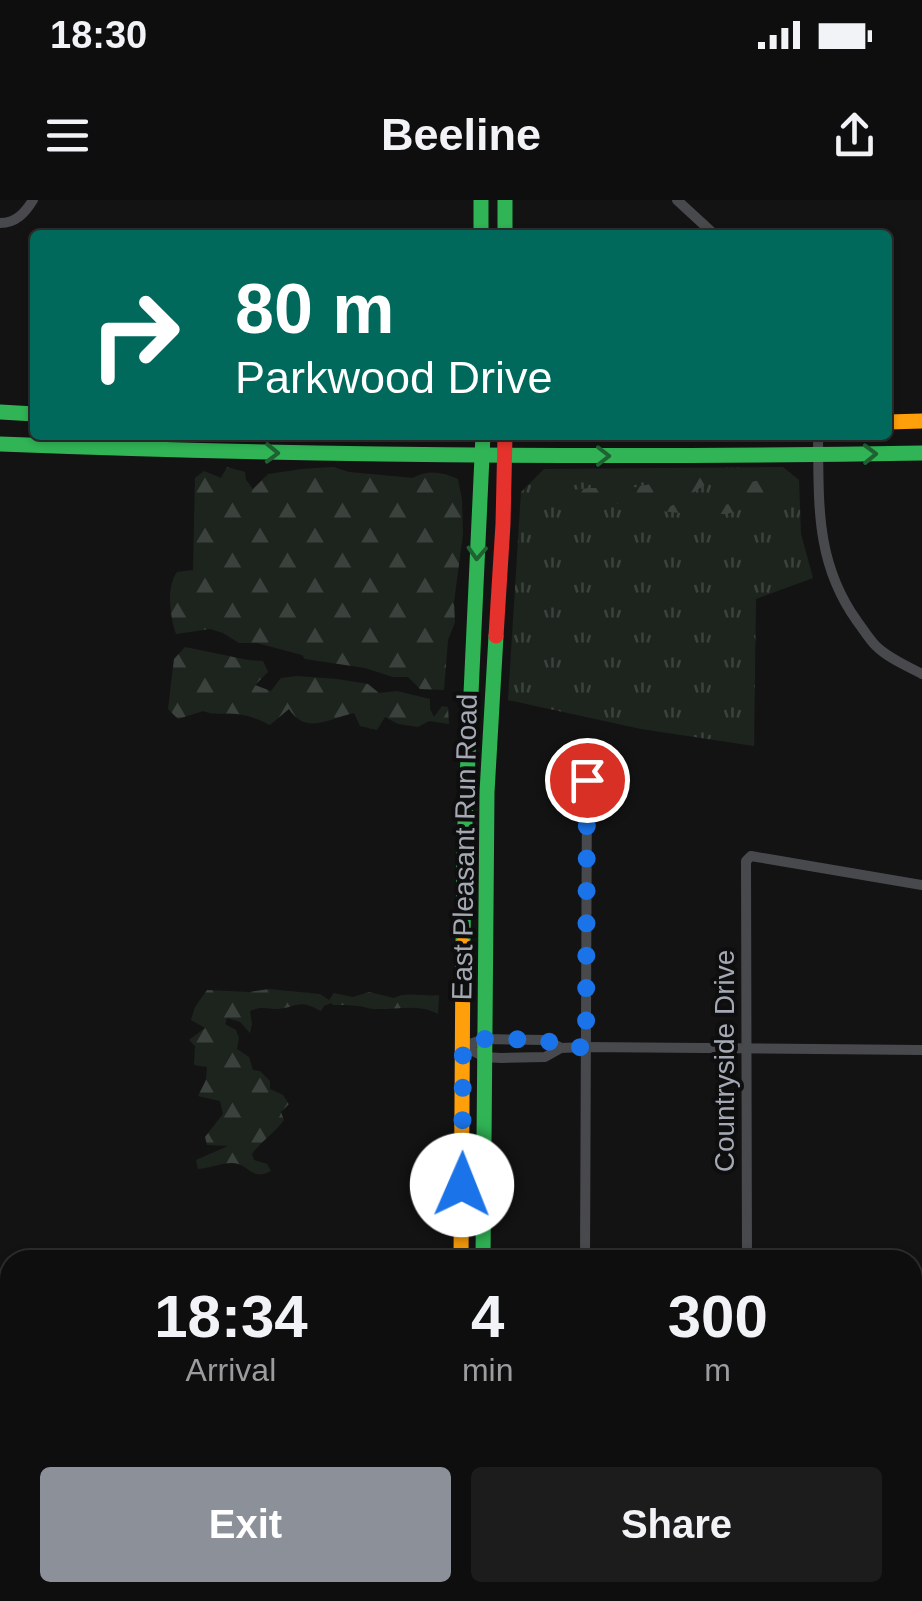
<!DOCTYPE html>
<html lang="en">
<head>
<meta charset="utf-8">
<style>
	:root { --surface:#0e0e0f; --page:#1c1c1d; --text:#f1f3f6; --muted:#9b9c9e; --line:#2e2e2f; --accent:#8c9099 }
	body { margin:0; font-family:Arial,sans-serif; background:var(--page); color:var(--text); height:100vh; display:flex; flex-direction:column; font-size:38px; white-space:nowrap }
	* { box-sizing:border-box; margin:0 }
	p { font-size:32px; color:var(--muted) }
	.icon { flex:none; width:55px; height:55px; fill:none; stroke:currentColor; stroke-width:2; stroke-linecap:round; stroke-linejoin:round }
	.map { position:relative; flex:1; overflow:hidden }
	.drawer { position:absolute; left:0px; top:1050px; width:922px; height:352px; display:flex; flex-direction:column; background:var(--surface); border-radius:30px 30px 0 0; box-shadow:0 2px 8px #0004,0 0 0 2px var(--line) }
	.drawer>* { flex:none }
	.top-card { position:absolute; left:30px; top:30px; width:862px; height:210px; border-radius:10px; box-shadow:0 2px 8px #0004,0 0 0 2px var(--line); background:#00695c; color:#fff; overflow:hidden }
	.pin { position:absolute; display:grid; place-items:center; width:85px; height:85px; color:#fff; margin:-42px; border:5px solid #fff; border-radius:50%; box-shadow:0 2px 10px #0007 }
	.me { position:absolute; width:110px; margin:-55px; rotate:1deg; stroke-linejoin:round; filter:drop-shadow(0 0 8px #0008) }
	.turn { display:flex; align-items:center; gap:35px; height:210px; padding:0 40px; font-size:45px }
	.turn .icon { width:130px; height:130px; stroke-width:2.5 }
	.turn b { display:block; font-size:70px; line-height:85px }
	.eta { display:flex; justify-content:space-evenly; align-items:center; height:170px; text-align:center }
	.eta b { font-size:60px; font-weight:700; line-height:70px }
	.primary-button { display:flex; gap:20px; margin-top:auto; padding:20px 40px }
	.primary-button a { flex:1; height:115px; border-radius:10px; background:var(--accent); color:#fff; font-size:40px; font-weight:700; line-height:115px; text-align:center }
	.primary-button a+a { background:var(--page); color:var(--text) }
	.status { display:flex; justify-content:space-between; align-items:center; height:70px; padding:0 50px; background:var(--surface); direction:ltr }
	.status svg { height:28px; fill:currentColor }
	header { display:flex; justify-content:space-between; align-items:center; height:130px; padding:0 40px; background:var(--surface); font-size:45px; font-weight:700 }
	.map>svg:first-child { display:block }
	.grass { fill:url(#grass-tufts) }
	.forest { fill:url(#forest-firs) }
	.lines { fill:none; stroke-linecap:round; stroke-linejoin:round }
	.street { stroke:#48494c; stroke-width:10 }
	.fast { stroke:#30b455; stroke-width:15 }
	.slow { stroke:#ff9f0a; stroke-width:15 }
	.jam { stroke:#e5322d; stroke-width:15 }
	.oneway { stroke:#1f6132 }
	.route { stroke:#1a73e8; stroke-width:18; stroke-dasharray:0 32.4 }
	.labels { text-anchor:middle; stroke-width:8; stroke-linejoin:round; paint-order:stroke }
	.street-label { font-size:28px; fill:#a4a9b4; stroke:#0e0e0f }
</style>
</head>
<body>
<div class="status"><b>18:30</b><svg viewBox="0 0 49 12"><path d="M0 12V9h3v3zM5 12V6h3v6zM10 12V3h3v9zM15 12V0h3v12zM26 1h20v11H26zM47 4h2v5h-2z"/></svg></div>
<header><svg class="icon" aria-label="menu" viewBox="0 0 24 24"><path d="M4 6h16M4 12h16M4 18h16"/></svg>Beeline<svg class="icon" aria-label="share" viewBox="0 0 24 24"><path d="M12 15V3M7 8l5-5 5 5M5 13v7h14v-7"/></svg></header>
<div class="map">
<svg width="922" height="1401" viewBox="0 0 922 1401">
	<defs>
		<pattern id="grass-tufts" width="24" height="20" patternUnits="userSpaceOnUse" patternTransform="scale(2.5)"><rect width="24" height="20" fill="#1d241e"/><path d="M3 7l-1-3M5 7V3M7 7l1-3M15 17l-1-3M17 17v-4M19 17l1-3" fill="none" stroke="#3b413c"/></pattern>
		<pattern id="forest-firs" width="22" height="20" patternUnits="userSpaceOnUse" patternTransform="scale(2.5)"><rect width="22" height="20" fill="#1d241e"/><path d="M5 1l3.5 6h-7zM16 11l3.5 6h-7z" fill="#3b413c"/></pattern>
	</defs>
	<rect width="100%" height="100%" fill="#131314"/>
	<!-- grass -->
	<path class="grass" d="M 783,267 L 799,280 L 801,334 L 813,378 L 756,399 L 754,546 L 641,529 L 508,500 L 521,292 L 544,269 Z"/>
	<!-- forest -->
	<g class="forest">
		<path d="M 227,267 L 245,272 L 246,280 L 253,289 L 268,274 L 302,269 L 333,267 L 349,272 L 413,278 C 428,269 443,272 458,279 L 462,300 L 463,334 L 454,402 L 455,422 L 448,440 L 444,490 L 420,489 L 408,477 L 393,477 L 365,468 L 305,459 L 302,455 L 257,443 L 239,443 L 223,433 L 210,429 L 176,434 C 170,417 166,387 177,372 L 193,370 L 195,278 L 204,271 L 221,278 Z"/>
		<path d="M 696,272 L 720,274 L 693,293 L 712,306 L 730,304 L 727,291 C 750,281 763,276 787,285 L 782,297 L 746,301 L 743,309 L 727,314 L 710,314 L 691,323 L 680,313 L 661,311 L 681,301 L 653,295 L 635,309 L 616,303 L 575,307 L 554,292 L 590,288 L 631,288 L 651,284 L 675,287 L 685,282 Z"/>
		<path d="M 185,447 L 248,460 L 263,461 L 268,472 L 255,485 L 271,491 L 281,478 L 297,476 L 337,479 L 368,484 L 379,493 L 397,491 L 430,499 L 430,509 L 434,517 L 442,506 L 448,507 L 449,524 L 429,521 L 418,527 L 398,524 L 385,517 L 377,530 L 360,526 L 354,513 C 328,519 306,535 289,509 L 270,525 C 260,520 249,515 237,514 C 224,512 215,516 203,511 L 178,519 L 168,509 L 174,459 Z"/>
		<path d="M 269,789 L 320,794 L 329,800 L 334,793 L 353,797 L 369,792 L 394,798 C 406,791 425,797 439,795 L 438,814 C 419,803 395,810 374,809 C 368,809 363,806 358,806 C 351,805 341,805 333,805 L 331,803 L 324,806 L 321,811 C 296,797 297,809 274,809 C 263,808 260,807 250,811 L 252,824 L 250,833 L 240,822 L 227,818 L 225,824 L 236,830 L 239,838 L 237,849 L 249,857 L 253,870 L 260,871 L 270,881 L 270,889 L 283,895 L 289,904 L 281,912 L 284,920 C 275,933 261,941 252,954 L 254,960 L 267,964 L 271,971 C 250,982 250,963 232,963 C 221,963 209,968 198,969 L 196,960 L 228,946 L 207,945 L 205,937 L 223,914 L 220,901 L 198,896 L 206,880 L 207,867 L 194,865 L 195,846 L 189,840 L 205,828 L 191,820 L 195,807 L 207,790 L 249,792 Z"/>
		<path d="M 10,1217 L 10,1392 L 284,1392 L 284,1401 L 0,1401 L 0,1218 Z"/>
	</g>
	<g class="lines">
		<!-- street -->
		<g class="street">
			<path d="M 677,0 L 715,35"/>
			<path d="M 0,23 C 16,23 25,13 33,0"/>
			<path d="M 818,235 C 819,304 815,362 857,421 C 863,429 869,439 876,446 C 888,458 907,466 922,474"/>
			<path d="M 463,846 L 485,857 L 501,858 L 545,857 L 561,848 L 585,847 L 922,850"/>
			<path d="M 463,846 L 485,839 L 546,840 L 561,848"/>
			<path d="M 585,1060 L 587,580"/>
			<path d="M 747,1060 L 746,661 L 751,656 L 922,685"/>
			<path d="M 912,1117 L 922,1104"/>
			<path d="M 583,1401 L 583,1392"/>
		</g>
		<!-- fast -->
		<g class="fast">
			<path d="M 481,0 L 481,35"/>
			<path d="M 505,0 L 505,35"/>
			<path d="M 0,212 L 35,214"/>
			<path d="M 0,244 C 307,256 614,258 922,253"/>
			<path d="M 463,744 L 464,644 L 483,235"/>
			<path d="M 483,1060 L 487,592 L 496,436"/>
			<path d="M 459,1392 L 459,1401"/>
			<path d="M 481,1392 L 481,1401"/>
		</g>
		<!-- slow -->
		<g class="slow">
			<path d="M 888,222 L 922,221"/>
			<path d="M 461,1060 L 463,744"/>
		</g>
		<!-- jam -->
		<path class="jam" d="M 496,436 L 503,324 L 505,235"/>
	</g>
	<!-- one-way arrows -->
	<defs><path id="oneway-chevron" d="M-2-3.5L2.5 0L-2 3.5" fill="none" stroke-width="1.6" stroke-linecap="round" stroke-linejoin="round" transform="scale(2.5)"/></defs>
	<g class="oneway">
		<use href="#oneway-chevron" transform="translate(272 253) rotate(1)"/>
		<use href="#oneway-chevron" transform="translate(870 254) rotate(-1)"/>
		<use href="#oneway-chevron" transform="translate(603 256)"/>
		<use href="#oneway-chevron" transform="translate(477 353) rotate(93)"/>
	</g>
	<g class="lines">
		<!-- route -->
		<path class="route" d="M 462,985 L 463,846 L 485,839 L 502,839 L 546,840 L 561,848 L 586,847 L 587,580"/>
	</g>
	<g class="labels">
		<!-- street labels -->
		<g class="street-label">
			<text transform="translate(464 647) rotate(-89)" y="10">East Pleasant Run Road</text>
			<text transform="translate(724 861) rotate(-90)" y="10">Countryside Drive</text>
		</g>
	</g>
</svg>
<div class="pin" style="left:587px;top:580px;background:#d93025"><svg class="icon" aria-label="arrive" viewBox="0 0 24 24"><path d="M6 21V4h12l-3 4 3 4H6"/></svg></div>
<svg class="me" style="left:462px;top:985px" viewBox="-20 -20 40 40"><circle r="19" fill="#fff"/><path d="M0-13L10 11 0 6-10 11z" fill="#1a73e8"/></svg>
<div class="top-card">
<div class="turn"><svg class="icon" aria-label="right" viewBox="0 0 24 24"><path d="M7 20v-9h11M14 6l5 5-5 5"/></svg><div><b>80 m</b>Parkwood Drive</div></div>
</div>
<section class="drawer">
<div class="eta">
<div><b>18:34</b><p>Arrival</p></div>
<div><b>4</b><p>min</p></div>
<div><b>300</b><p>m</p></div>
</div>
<div class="primary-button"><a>Exit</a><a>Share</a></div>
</section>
</div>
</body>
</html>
